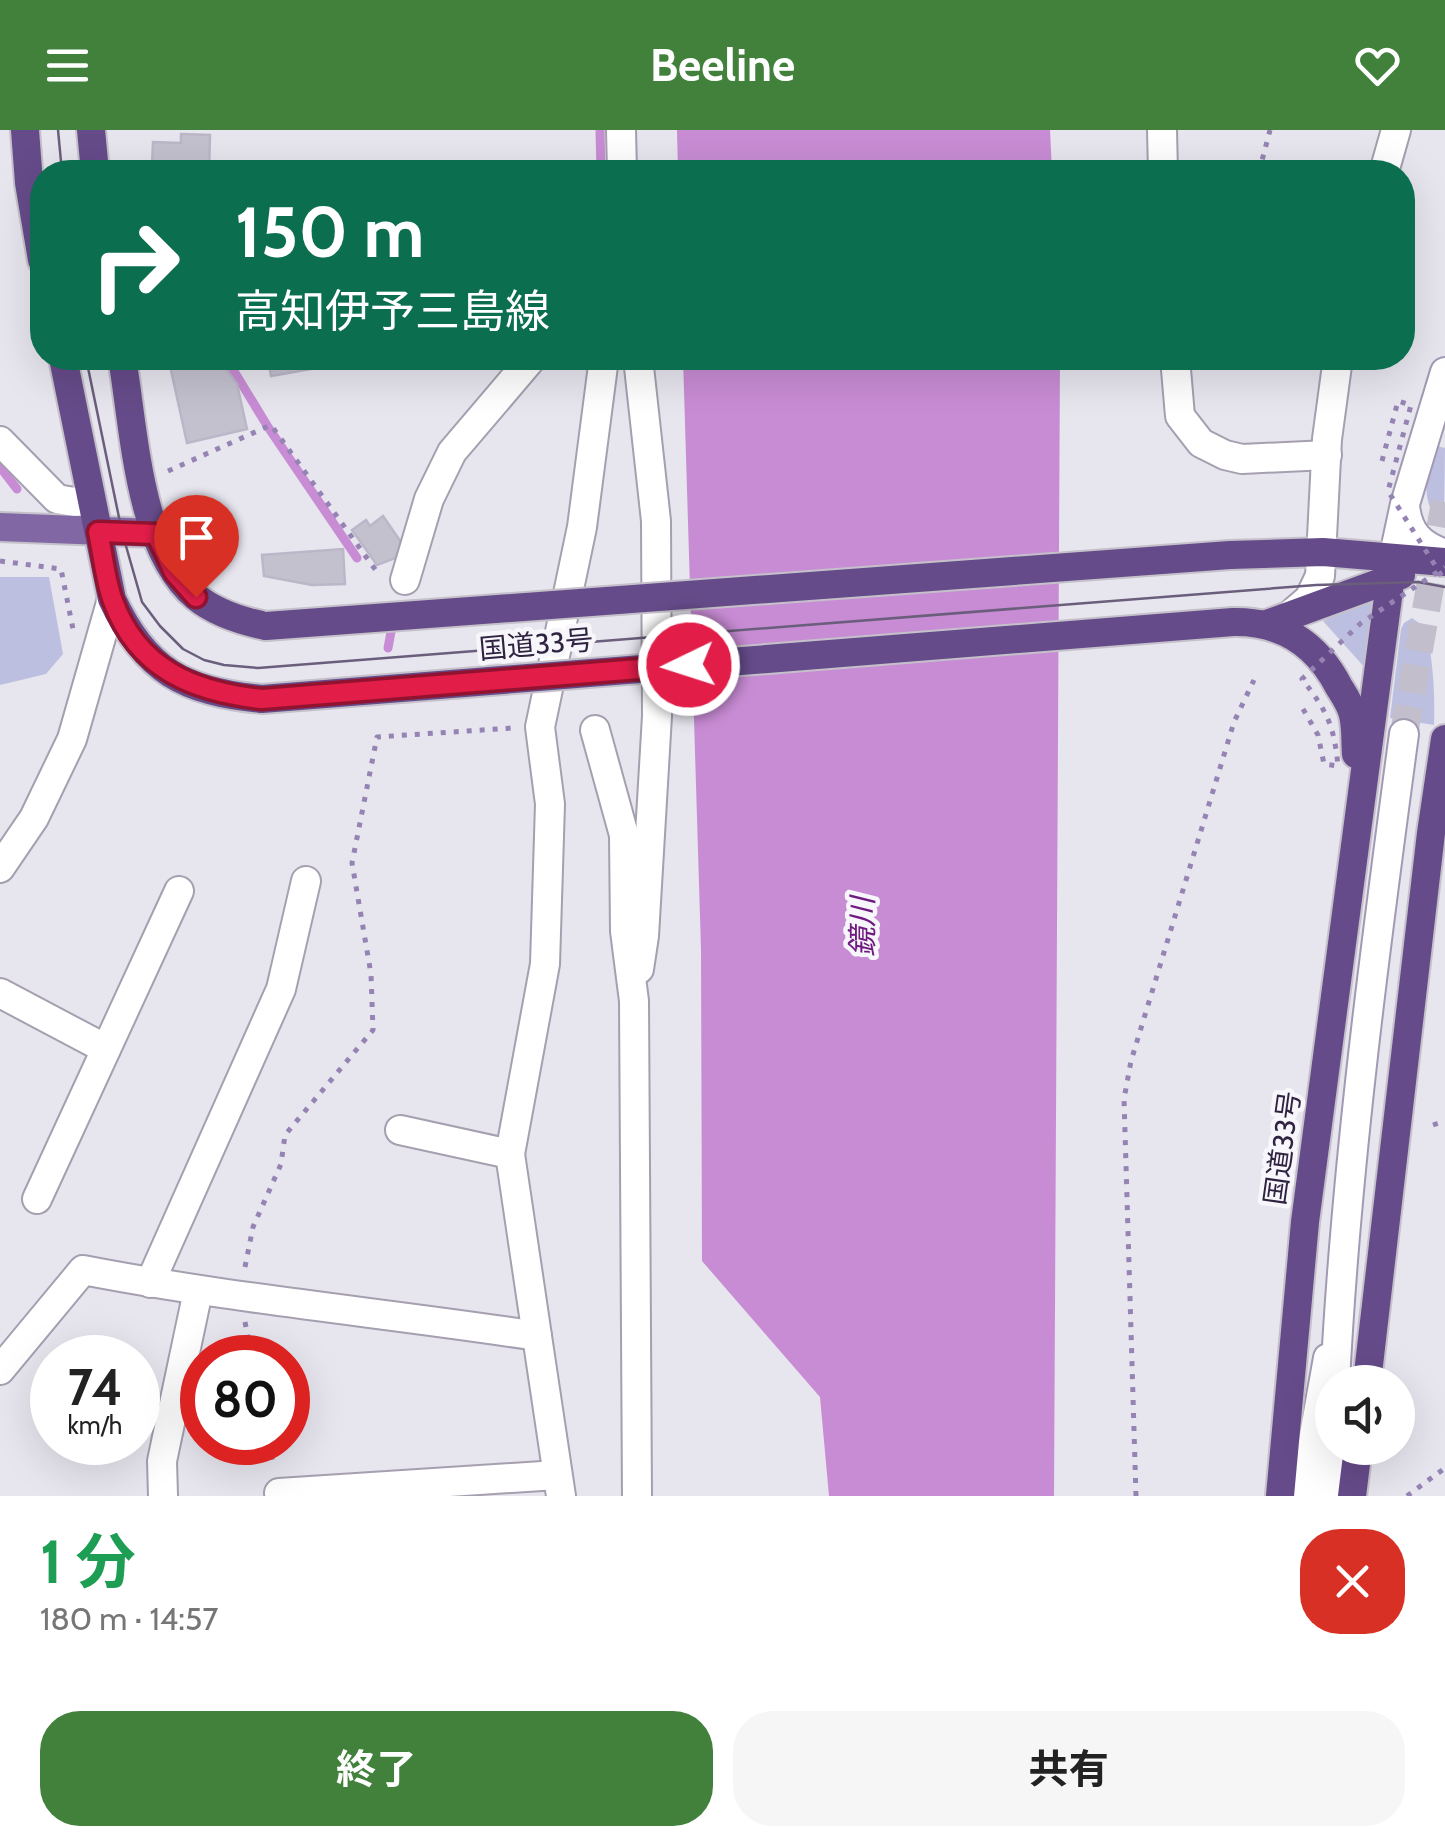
<!DOCTYPE html>
<html lang="ja">
<head>
<meta charset="utf-8">
<style>
	:root { --surface:#fff; --page:#f6f6f6; --text:#222; --muted:#767676; --accent:#42813c }
	body { margin:0; font-family:Cabin,"Noto Sans JP",sans-serif; background:var(--page); color:var(--text); height:100vh; display:flex; flex-direction:column; font-size:38px; white-space:nowrap }
	* { box-sizing:border-box; margin:0 }
	p { font-size:32px; color:var(--muted) }
	.icon { flex:none; width:55px; height:55px; fill:none; stroke:currentColor; stroke-width:2; stroke-linecap:round; stroke-linejoin:round }
	.map { position:relative; height:1366px; overflow:hidden }
	.side { display:flex; flex-direction:column; background:var(--surface); flex:1 }
	.side>* { flex:none }
	.guide { position:absolute; left:30px; top:30px; width:1385px; height:210px; border-radius:40px; box-shadow:0 10px 40px #0002; background:#0b6e4f; color:#fff; overflow:hidden }
	.controls { position:absolute; left:1315px; top:1235px; display:grid; gap:20px }
	.controls a { display:grid; place-items:center; width:100px; height:100px; border-radius:50%; background:var(--surface); box-shadow:0 10px 40px #0002; font-size:50px }
	.speed { position:absolute; left:30px; top:1205px; display:flex; gap:20px; font-size:50px; font-weight:700; text-align:center }
	.speed>* { display:grid; place-content:center; width:130px; height:130px; border-radius:50%; background:var(--surface); box-shadow:0 10px 40px #0002; line-height:1 }
	.speed small { font-size:25px; font-weight:400 }
	.speed .limit { border:15px solid #d22; background:#fff; color:#111 }
	.pin { position:absolute; display:grid; place-items:center; width:85px; height:85px; color:#fff; margin:-102px -42px; border-radius:50% 50% 50% 0; rotate:-45deg; box-shadow:0 0 10px #0007 }
	.pin .icon { rotate:45deg }
	.me { position:absolute; width:110px; margin:-55px; rotate:266deg; stroke-linejoin:round; filter:drop-shadow(0 0 8px #0008) }
	.turn { display:flex; align-items:center; gap:35px; height:210px; padding:0 40px; font-size:45px }
	.turn .icon { width:130px; height:130px; stroke-width:2.5 }
	.turn b { display:block; font-size:70px; line-height:85px }
	.round { display:grid; place-items:center; flex:none; width:105px; height:105px; border-radius:40px; background:var(--page) }
	.overview { display:flex; align-items:center; justify-content:space-between; height:170px; padding:0 40px }
	h1 { font-size:60px; font-weight:700; line-height:75px; color:#1e9e55 }
	.cta { display:flex; gap:20px; margin-top:auto; padding:20px 40px }
	.cta a { flex:1; height:115px; border-radius:40px; background:var(--accent); color:#fff; font-size:40px; font-weight:700; line-height:115px; text-align:center }
	.cta a+a { background:var(--page); color:var(--text) }
	header { display:flex; justify-content:space-between; align-items:center; height:130px; padding:0 40px; background:var(--accent); color:#fff; font-size:45px; font-weight:700 }
	.map>svg:first-child { display:block }
	.green { fill:#bdbfe0 }
	.water { fill:#c88cd4 }
	.lines { fill:none; stroke-linecap:round; stroke-linejoin:round }
	.stream { stroke:#c88cd4; stroke-width:9 }
	.building { fill:#c4c1cf; stroke:#bbb7c8; stroke-width:2.5 }
	.secondary-tunnel { stroke:#c2becb; stroke-width:28; stroke-dasharray:28 14; stroke-linecap:butt }
	.minor-casing { stroke:#a59fb0; stroke-width:32 }
	.tertiary-casing { stroke:#a59fb0; stroke-width:32 }
	.secondary-casing { stroke:#a29ab3; stroke-width:32 }
	.primary-casing { stroke:#c5c1ca; stroke-width:32 }
	.trunk-casing { stroke:#c5c1ca; stroke-width:32 }
	.path { stroke:#9584b3; stroke-width:5; stroke-dasharray:5 8; stroke-linecap:butt }
	.minor { stroke:#fff; stroke-width:28 }
	.tertiary { stroke:#fff; stroke-width:28 }
	.secondary { stroke:#fff; stroke-width:28 }
	.primary { stroke:#8168a5; stroke-width:28 }
	.trunk { stroke:#664b8a; stroke-width:28 }
	.tram { stroke:#6a5e7c; stroke-width:2.5 }
	.trunk-bridge-casing { stroke:#c5c1ca; stroke-width:32; stroke-linecap:butt }
	.path-bridge { stroke:#9584b3; stroke-width:5; stroke-dasharray:5 8; stroke-linecap:butt }
	.trunk-bridge { stroke:#664b8a; stroke-width:28 }
	.route-casing { stroke:#92132f; stroke-width:25 }
	.route { stroke:#e11d48; stroke-width:18 }
	.labels { text-anchor:middle; stroke-width:9; stroke-linejoin:round; paint-order:stroke }
	.street-label { font-size:28px; fill:#2f2341; stroke:#f7f6fa }
	.water-label { font-size:30px; font-style:italic; fill:#6f1a80; stroke:#f7f6fa }
</style>
</head>
<body>
<header><svg class="icon" aria-label="menu" viewBox="0 0 24 24"><path d="M4 6h16M4 12h16M4 18h16"/></svg>Beeline<svg class="icon" aria-label="heart" viewBox="0 0 24 24"><path d="M12 20l-8-8c-3-5 5-10 8-4 3-6 11-1 8 4z"/></svg></header>
<div class="map">
<svg width="1445" height="1366" viewBox="0 0 1445 1366">
	<rect width="100%" height="100%" fill="#e7e5ee"/>
	<!-- green -->
	<g class="green">
		<path d="M 1433,315 L 1445,318 L 1444,389 C 1416,380 1429,336 1433,315 Z"/>
		<path d="M 0,447 L 49,447 L 63,524 L 46,544 L 0,555 Z"/>
		<path d="M 1376,468 L 1366,539 L 1323,491 L 1362,469 Z"/>
		<path d="M 1412,488 L 1426,498 C 1433,531 1435,562 1434,595 L 1390,588 L 1401,499 L 1404,493 Z"/>
	</g>
	<!-- water -->
	<g class="water">
		<path d="M 677,0 L 1050,0 L 1052,42 L 678,42 Z"/>
		<path d="M 683,228 L 1060,228 L 1054,1366 L 829,1366 L 820,1267 L 702,1131 L 701,819 Z"/>
	</g>
	<g class="lines">
		<!-- stream -->
		<g class="stream">
			<path d="M 600,0 L 601,42"/>
			<path d="M 226,228 L 268,297 L 357,428"/>
			<path d="M 0,337 L 17,359"/>
			<path d="M 388,518 L 393,491"/>
		</g>
	</g>
	<!-- building -->
	<g class="building">
		<path d="M 181,4 L 210,5 L 209,42 L 165,42 L 165,36 L 152,36 L 153,12 L 181,13 Z"/>
		<path d="M 185,228 L 218,228 L 237,254 L 247,299 L 187,313 L 169,231 Z"/>
		<path d="M 268,228 L 362,228 L 362,230 L 271,246 Z"/>
		<path d="M 383,386 L 403,415 L 398,427 L 377,435 L 352,400 L 366,390 L 370,396 Z"/>
		<path d="M 343,419 L 345,454 L 312,455 L 264,446 L 262,425 Z"/>
	</g>
	<g class="lines">
		<!-- secondary-tunnel -->
		<path class="secondary-tunnel" d="M 1404,604 L 1445,372"/>
		<defs>
			<g id="minor">
				<path d="M 621,0 L 622,42"/>
				<path d="M 1162,0 L 1163,42"/>
				<path d="M 638,228 L 656,391 L 657,586 L 644,806 L 639,839"/>
				<path d="M 1175,228 L 1180,286 L 1201,313 L 1225,325 L 1242,329 L 1327,325"/>
				<path d="M 0,311 L 57,369 L 74,372 L 90,370"/>
				<path d="M 405,450 L 429,369 L 452,322 L 532,228"/>
				<path d="M 595,600 L 624,705 L 625,801 L 634,871 L 637,1366"/>
				<path d="M 0,738 L 34,688 L 72,609 L 112,469"/>
				<path d="M 0,863 L 106,919"/>
				<path d="M 400,1000 L 510,1024 L 537,1206"/>
				<path d="M 510,1024 L 545,834 L 550,674 L 540,597 L 582,397 L 604,228"/>
				<path d="M 37,1069 L 179,761"/>
				<path d="M 150,1153 L 281,859 L 306,751"/>
				<path d="M 0,1240 L 83,1140 C 233,1169 386,1183 537,1206 L 561,1366"/>
				<path d="M 279,1363 L 557,1345"/>
				<path d="M 163,1366 L 162,1331 L 198,1161"/>
			</g>
			<g id="tertiary">
				<path d="M 1384,42 L 1396,0"/>
				<path d="M 1288,487 L 1309,469 L 1320,446 L 1327,309 L 1338,228"/>
			</g>
			<g id="secondary">
				<path d="M 1405,376 C 1408,403 1420,415 1445,424"/>
				<path d="M 1393,430 L 1405,374 L 1445,242"/>
				<path d="M 1335,1252 C 1346,1036 1375,819 1404,604"/>
				<path d="M 1303,1366 L 1328,1228"/>
				<path d="M 1329,1366 L 1332,1300"/>
			</g>
			<path id="primary" d="M 0,397 L 155,403"/>
			<g id="trunk">
				<path d="M 25,0 L 29,53 L 42,130"/>
				<path d="M 91,0 L 95,42"/>
				<path d="M 63,228 L 112,469 C 145,541 185,562 262,569"/>
				<path d="M 122,228 C 134,296 138,419 196,467 C 216,483 241,491 266,496"/>
				<path d="M 1230,425 L 1323,422 L 1445,432"/>
				<path d="M 1233,492 C 1282,491 1317,514 1339,557 C 1344,565 1351,575 1353,585 C 1356,597 1355,611 1356,624"/>
				<path d="M 1267,494 L 1401,445"/>
				<path d="M 1367,1252 L 1431,703 L 1445,609"/>
				<path d="M 1280,1366 L 1305,1092 L 1393,430"/>
				<path d="M 1352,1366 L 1358,1318"/>
			</g>
		</defs>
		<!-- minor casing -->
		<use href="#minor" class="minor-casing"/>
		<!-- tertiary casing -->
		<use href="#tertiary" class="tertiary-casing"/>
		<!-- secondary casing -->
		<use href="#secondary" class="secondary-casing"/>
		<!-- primary casing -->
		<use href="#primary" class="primary-casing"/>
		<!-- trunk casing -->
		<use href="#trunk" class="trunk-casing"/>
		<!-- path -->
		<g class="path">
			<path d="M 1259,42 L 1270,0"/>
			<path d="M 168,341 L 271,295 L 377,442"/>
			<path d="M 0,431 L 61,439 L 73,499"/>
			<path d="M 1433,995 L 1445,991"/>
			<path d="M 245,1137 L 253,1097 L 281,1034 L 285,1005 L 373,900 L 371,844 L 352,733 L 377,607 L 512,598"/>
			<path d="M 245,1192 L 252,1228"/>
			<path d="M 269,1312 L 273,1334"/>
			<path d="M 1136,1366 L 1124,969 L 1131,931 L 1234,592 L 1254,550"/>
			<path d="M 1407,1366 L 1445,1338"/>
		</g>
		<!-- minor -->
		<use href="#minor" class="minor"/>
		<!-- tertiary -->
		<use href="#tertiary" class="tertiary"/>
		<!-- secondary -->
		<use href="#secondary" class="secondary"/>
		<!-- primary -->
		<use href="#primary" class="primary"/>
		<!-- trunk -->
		<use href="#trunk" class="trunk"/>
		<!-- tram -->
		<g class="tram">
			<path d="M 58,0 L 62,42"/>
			<path d="M 86,228 L 122,402 L 142,472 L 160,496 L 183,519 L 204,530 L 224,535 L 258,538 L 1316,455 L 1418,452 L 1445,457"/>
		</g>
		<defs>
			<g id="trunk-bridge">
				<path d="M 266,496 L 1230,425"/>
				<path d="M 262,569 L 1233,492"/>
			</g>
		</defs>
		<!-- trunk-bridge casing -->
		<use href="#trunk-bridge" class="trunk-bridge-casing"/>
		<!-- path-bridge -->
		<g class="path-bridge">
			<path d="M 1382,331 L 1398,271 L 1411,275 L 1388,361 L 1445,451"/>
			<path d="M 1303,579 L 1318,605 L 1324,634 L 1338,636 C 1334,595 1327,581 1302,549 L 1361,493 L 1445,437"/>
		</g>
		<!-- trunk-bridge -->
		<use href="#trunk-bridge" class="trunk-bridge"/>
	</g>
	<g class="lines">
		<defs>
			<path id="route" d="M 196,467 L 174,442 L 156,404 L 98,402 C 103,424 105,450 113,471 C 138,540 195,562 262,569 L 689,535"/>
		</defs>
		<!-- route casing -->
		<use href="#route" class="route-casing"/>
		<!-- route -->
		<use href="#route" class="route"/>
	</g>
	<g class="labels">
		<!-- street labels -->
		<g class="street-label">
			<text transform="translate(536 514) rotate(-5)" y="10">国道33号</text>
			<text transform="translate(1282 1018) rotate(-82)" y="10">国道33号</text>
		</g>
		<!-- water labels -->
		<g class="water-label">
			<text transform="translate(863 797) rotate(-90)" y="10">鏡川</text>
		</g>
	</g>
</svg>
<div class="controls">
<a><svg class="icon" aria-label="sound" viewBox="0 0 24 24"><path d="M4 9h4l5-4v14l-5-4H4zM17 9q2 3 0 6"/></svg></a>
</div>
<div class="speed"><div>74<small>km/h</small></div><div class="limit">80</div></div>
<div class="pin" style="left:196px;top:467px;background:#d93025"><svg class="icon" aria-label="arrive" viewBox="0 0 24 24"><path d="M6 21V4h12l-3 4 3 4H6"/></svg></div>
<svg class="me" style="left:689px;top:535px" viewBox="-20 -20 40 40"><circle r="17" fill="#e11d48" stroke="#fff" stroke-width="3"/><path d="M0-11L8 9 0 5-8 9z" fill="#fff"/></svg>
<div class="guide">
<div class="turn"><svg class="icon" aria-label="right" viewBox="0 0 24 24"><path d="M7 20v-9h11M14 6l5 5-5 5"/></svg><div><b>150 m</b>高知伊予三島線</div></div>
</div>
</div>
<section class="side">
<div class="overview"><div><h1>1 分</h1><p>180 m · 14:57</p></div><a class="round" style="background:#d93025;color:#fff"><svg class="icon" aria-label="close" viewBox="0 0 24 24"><path d="M6 6l12 12M18 6L6 18"/></svg></a></div>
<div class="cta"><a>終了</a><a>共有</a></div>
</section>
</body>
</html>
